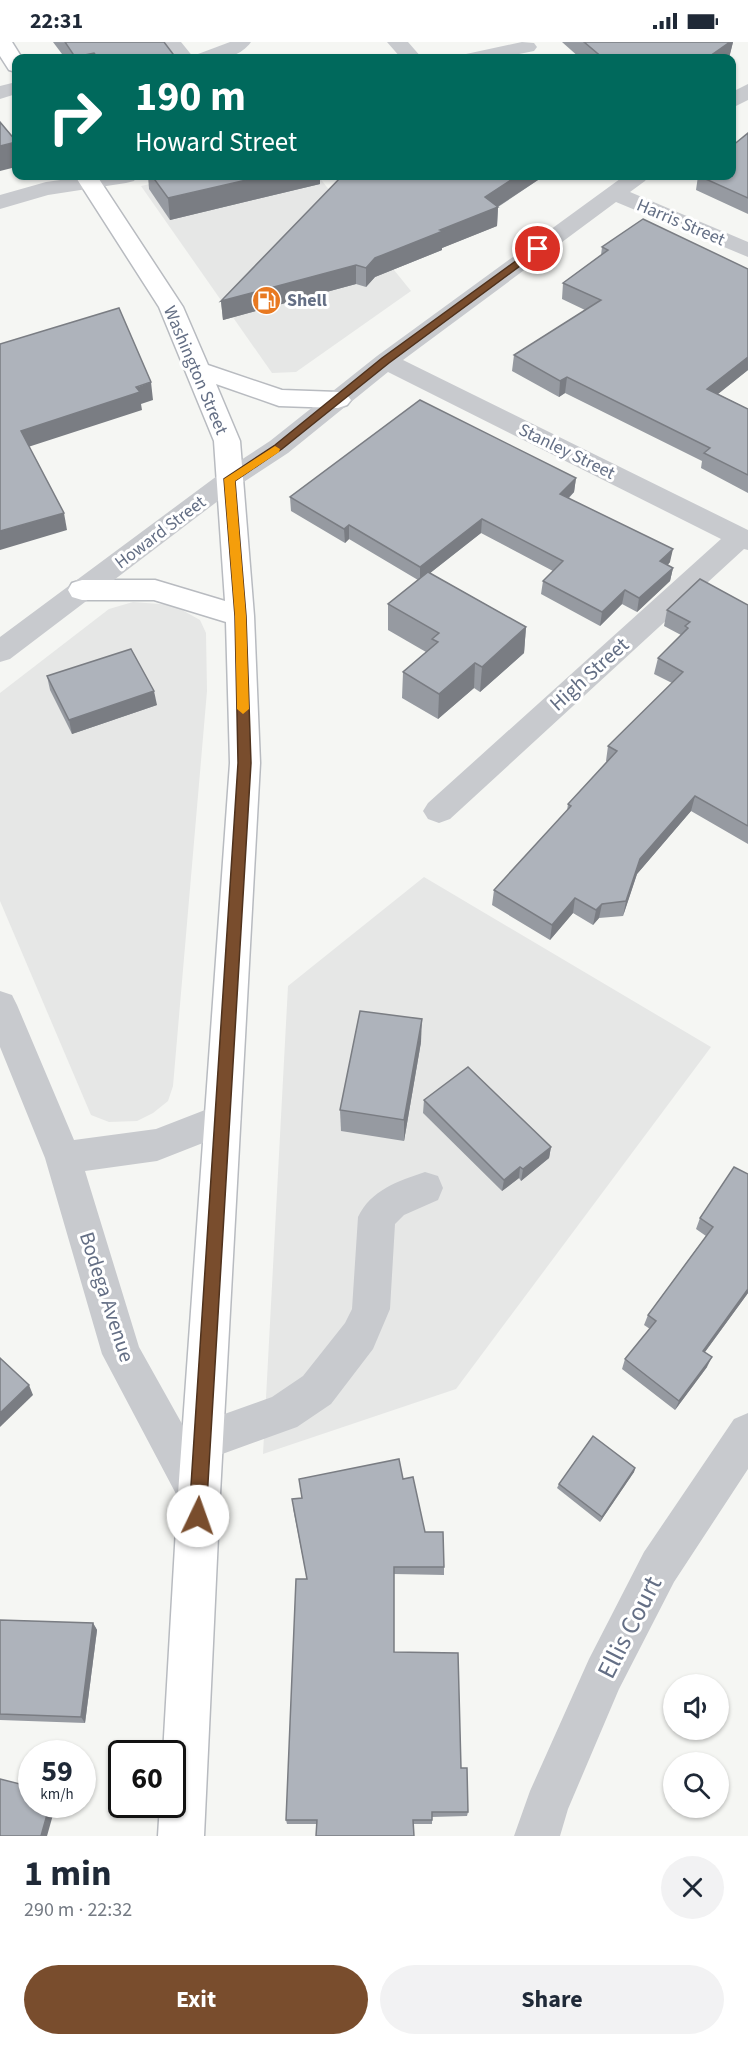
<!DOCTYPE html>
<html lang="en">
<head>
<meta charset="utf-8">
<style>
	:root { --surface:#fff; --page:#f2f2f3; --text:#1f2937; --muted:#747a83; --accent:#794d2d }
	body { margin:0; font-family:"Source Sans 3",sans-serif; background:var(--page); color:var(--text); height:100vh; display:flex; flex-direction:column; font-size:22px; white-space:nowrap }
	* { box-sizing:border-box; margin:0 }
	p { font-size:20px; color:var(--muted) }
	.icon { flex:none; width:33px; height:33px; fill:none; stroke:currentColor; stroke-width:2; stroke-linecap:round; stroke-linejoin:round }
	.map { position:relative; height:1794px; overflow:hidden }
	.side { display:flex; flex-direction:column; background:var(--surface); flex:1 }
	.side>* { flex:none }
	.banner { position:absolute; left:12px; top:12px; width:724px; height:126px; border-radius:12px; box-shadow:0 2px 4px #0004; background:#00695c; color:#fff; overflow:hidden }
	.tools { position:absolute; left:663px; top:1632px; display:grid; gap:12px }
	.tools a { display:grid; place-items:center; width:66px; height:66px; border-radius:50%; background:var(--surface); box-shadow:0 2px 4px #0004; font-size:30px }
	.speed { position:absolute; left:18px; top:1698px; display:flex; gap:12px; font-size:30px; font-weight:700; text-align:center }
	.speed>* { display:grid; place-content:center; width:78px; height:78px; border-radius:50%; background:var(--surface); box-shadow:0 2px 4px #0004; line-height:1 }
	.speed small { font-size:15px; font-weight:400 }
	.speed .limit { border:3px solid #111; border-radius:9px; background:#fff; color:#111 }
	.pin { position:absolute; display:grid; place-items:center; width:51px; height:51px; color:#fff; margin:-26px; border:3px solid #fff; border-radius:50%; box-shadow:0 2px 6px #0007 }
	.me { position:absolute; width:66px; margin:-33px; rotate:3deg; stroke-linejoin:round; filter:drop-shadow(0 0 4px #0008) }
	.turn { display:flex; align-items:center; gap:21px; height:126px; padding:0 24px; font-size:27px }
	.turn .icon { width:78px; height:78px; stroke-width:2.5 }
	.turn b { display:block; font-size:42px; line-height:51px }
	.round { display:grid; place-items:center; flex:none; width:63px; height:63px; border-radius:32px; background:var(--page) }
	.headline { display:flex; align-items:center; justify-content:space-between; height:102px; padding:0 24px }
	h1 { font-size:36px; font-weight:700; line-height:45px }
	.cta { display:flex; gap:12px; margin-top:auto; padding:12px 24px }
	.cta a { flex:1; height:69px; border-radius:36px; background:var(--accent); color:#fff; font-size:24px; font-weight:700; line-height:69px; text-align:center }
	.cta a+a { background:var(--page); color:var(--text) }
	.status { display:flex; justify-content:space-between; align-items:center; height:42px; padding:0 30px; background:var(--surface); direction:ltr }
	.status svg { height:16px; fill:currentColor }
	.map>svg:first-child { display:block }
	.built { fill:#e6e7e6 }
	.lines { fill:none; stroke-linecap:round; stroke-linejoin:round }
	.major-casing { stroke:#b8bbc0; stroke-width:3 }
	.minor { fill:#c8cace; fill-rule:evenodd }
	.major { fill:#fff; fill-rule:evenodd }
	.wall { fill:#969aa1 }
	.shaded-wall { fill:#7a7d83 }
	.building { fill:#aeb3bb; stroke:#7a7d83; stroke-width:1.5 }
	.route { fill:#794d2d; stroke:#4f321d; stroke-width:1.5 }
	.slow { fill:#f59e0b }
	.labels { text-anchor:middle; stroke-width:6; stroke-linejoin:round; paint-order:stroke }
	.far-street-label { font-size:18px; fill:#646f85; stroke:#fff }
	.far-poi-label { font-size:18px; font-weight:bold; fill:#646f85; stroke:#fff; text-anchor:start }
	.street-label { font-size:21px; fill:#646f85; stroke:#fff }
	.near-street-label { font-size:26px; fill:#646f85; stroke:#fff }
</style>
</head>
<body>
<div class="status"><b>22:31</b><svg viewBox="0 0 49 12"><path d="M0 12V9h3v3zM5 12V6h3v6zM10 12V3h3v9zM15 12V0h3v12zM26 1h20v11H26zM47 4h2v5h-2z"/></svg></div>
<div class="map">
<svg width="748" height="1794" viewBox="0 0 748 1794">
	<rect width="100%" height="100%" fill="#f5f6f3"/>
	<!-- built -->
	<g class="built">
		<path d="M 185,134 L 318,134 L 411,249 L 296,330 L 272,331 L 141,144 Z"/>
		<path d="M 133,560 L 173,563 L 200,578 L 206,591 L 207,649 L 173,1044 L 168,1059 L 153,1071 L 137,1079 L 109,1080 L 91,1073 L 0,859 L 0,651 L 109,567 Z"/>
		<path d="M 424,835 L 711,1005 L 456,1347 L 263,1412 L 288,944 Z"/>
	</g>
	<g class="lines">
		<defs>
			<g id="major">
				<path d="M 0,0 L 12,0 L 22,16 L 16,16 L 16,30 L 9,28 L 0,14 Z"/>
				<path d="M 75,134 L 97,134 L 183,265 L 208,323 L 282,348 L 338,350 L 347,353 L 351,358 L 347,363 L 338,366 L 279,364 L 216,342 L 240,399 L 254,574 L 260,721 L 220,1452 L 204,1794 L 158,1794 L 160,1762 L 172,1762 L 172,1712 L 163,1712 L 178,1452 L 230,721 L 226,580 L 154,558 L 82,558 L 72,555 L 68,548 L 72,541 L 82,538 L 155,538 L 225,559 L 214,399 L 159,265 Z"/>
			</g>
		</defs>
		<!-- major casing -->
		<use href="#major" class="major-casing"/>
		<!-- minor -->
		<g class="minor">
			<path d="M 161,0 L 181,0 L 194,16 L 174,16 Z"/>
			<path d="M 230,0 L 251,0 C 238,18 215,18 195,16 L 198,12 Z"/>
			<path d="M 387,0 L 408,0 L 422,16 L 401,16 Z"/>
			<path d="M 522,0 L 534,1 L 537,5 L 534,9 L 500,16 L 463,16 L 466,12 Z"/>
			<path d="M 16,40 L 16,52 L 0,57 L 0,44 Z"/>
			<path d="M 748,42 L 748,58 L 732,66 L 732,50 Z"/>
			<path d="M 89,134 L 137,134 L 134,139 L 126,141 L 48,153 L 0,167 L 0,153 L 46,140 Z"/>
			<path d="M 624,134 L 648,134 L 645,139 L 630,150 L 748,200 L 748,215 L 616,160 L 403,318 L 748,488 L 748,508 L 744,507 L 450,777 L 439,781 L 428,777 L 423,769 L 428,761 L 721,497 L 388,330 L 288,411 L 239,443 L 10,617 L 0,620 L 0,595 L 221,431 L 270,399 L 377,314 Z"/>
			<path d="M 0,949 L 12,953 L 17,963 L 74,1098 L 156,1087 L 223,1061 L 236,1066 L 241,1077 L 236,1088 L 157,1119 L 85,1129 L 139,1305 L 186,1389 L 188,1385 L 272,1355 L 303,1334 L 345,1281 L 352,1267 L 358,1175 C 371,1148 398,1139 425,1130 L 438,1134 L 443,1146 L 438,1158 L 404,1173 L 395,1182 L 390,1267 L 373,1307 L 331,1362 L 297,1385 L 203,1419 L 220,1452 L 214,1467 L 199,1473 L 184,1467 L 102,1312 L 45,1116 L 0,1005 Z"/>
			<path d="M 748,1371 L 748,1427 L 674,1540 L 619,1647 L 568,1767 L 560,1794 L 514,1794 L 530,1749 L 589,1617 L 644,1510 L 734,1377 Z"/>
		</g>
		<!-- major -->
		<use href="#major" class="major"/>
	</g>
	<!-- wall -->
	<g class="wall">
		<path d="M 53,0 L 164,0 L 176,16 L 65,16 Z"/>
		<path d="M 562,0 L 733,0 L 729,16 L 580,16 Z"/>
		<path d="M 748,91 L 748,172 L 696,148 L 698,134 L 732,134 Z"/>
		<path d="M 148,134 L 320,134 L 320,142 L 170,178 L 149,147 Z"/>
		<path d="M 342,134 L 544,134 L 498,165 L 497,184 L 442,206 L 442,208 L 375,235 L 366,245 L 356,242 L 223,278 L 221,259 Z"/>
		<path d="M 602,205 L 748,227 L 748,328 L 718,352 L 748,367 L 748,451 L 701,426 L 702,419 L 565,351 L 559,355 L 512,329 L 514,313 L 585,268 L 562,257 L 563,241 L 601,213 Z"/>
		<path d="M 576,436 L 574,450 L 569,456 L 670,520 L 668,523 L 673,526 L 670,539 L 637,570 L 622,562 L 600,584 L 541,552 L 543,539 L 553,529 L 481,491 L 430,531 L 526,585 L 524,611 L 480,650 L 474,646 L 438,677 L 402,656 L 403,630 L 426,610 L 388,588 L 388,562 L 418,538 L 349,497 L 345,501 L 291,469 L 290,455 Z"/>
		<path d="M 748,563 L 748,802 L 691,769 L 637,832 L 623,874 L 599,876 L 593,883 L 573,871 L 550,898 L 492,863 L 494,848 L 567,769 L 568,762 L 607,720 L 606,719 L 608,704 L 672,641 L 654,632 L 658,616 L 681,593 L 664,584 L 667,568 Z"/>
		<path d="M 47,634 L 157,663 L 72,692 L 50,648 Z"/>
		<path d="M 421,1000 L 404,1099 L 341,1089 L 340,1068 Z"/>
		<path d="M 424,1058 L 551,1105 L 549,1116 L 521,1139 L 519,1136 L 502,1149 L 423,1071 Z"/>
		<path d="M 748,1132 L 748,1251 L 705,1310 L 707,1325 L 675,1368 L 622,1327 L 625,1317 L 650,1287 L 644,1283 L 648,1273 L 706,1194 L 696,1187 L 700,1176 Z"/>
		<path d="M 635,1426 L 634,1430 L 600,1480 L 557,1446 L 559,1442 Z"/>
		<path d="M 403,1437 L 425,1490 L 444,1525 L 444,1533 L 394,1532 L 394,1610 L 461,1726 L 468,1770 L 467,1774 L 432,1775 L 432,1782 L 287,1782 L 286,1778 L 307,1537 L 293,1466 Z"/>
		<path d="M 0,1578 L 93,1581 L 97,1588 L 85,1681 L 0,1678 Z"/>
	</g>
	<!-- shaded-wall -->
	<g class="shaded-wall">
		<path d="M 730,0 L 733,0 L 729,16 L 707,16 Z"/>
		<path d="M 94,11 L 95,16 L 75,16 L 75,15 Z"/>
		<path d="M 16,100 L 16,125 L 0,129 L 0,104 Z"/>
		<path d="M 264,134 L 320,134 L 320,142 L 170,178 L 168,156 Z"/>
		<path d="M 517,134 L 544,134 L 497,165 L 498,165 L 497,184 L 442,206 L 442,208 L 375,235 L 366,245 L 366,226 L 375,216 L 440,188 L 485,155 Z"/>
		<path d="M 356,223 L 356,242 L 223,278 L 221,259 Z"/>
		<path d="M 748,315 L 748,328 L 704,363 L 707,347 Z"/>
		<path d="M 567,335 L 565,351 L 559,355 L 560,339 Z"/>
		<path d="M 151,340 L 153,358 L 141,362 L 142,368 L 25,406 L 21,389 Z"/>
		<path d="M 576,436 L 574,450 L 558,466 L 560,452 Z"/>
		<path d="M 64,471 L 67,488 L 0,508 L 0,489 Z"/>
		<path d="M 482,477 L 481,491 L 420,539 L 420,525 Z"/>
		<path d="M 349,483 L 349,497 L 345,501 L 344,487 Z"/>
		<path d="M 673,507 L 670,520 L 658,533 L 660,519 Z"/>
		<path d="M 673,526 L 670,539 L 637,570 L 639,556 Z"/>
		<path d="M 625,548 L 622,562 L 600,584 L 602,570 Z"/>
		<path d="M 526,585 L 524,611 L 480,650 L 482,625 Z"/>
		<path d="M 475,621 L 474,646 L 438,677 L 439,652 Z"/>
		<path d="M 154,649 L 157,663 L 72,692 L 69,678 Z"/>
		<path d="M 695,754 L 691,769 L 637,832 L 623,874 L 626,859 L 640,817 Z"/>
		<path d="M 575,856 L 573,871 L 550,898 L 552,883 Z"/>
		<path d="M 602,862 L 599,876 L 593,883 L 596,868 Z"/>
		<path d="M 422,977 L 421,1000 L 404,1099 L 404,1078 Z"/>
		<path d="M 551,1105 L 549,1116 L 521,1139 L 523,1127 Z"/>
		<path d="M 520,1125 L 519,1136 L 502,1149 L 504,1138 Z"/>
		<path d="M 748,1247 L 748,1251 L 699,1318 L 703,1309 Z"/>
		<path d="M 712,1315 L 707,1325 L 675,1368 L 679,1359 Z"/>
		<path d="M 29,1343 L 33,1353 L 0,1385 L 0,1371 Z"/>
		<path d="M 635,1426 L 634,1430 L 600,1480 L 602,1475 Z"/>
		<path d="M 93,1581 L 97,1588 L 85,1681 L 81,1675 Z"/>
		<path d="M 50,1762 L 56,1762 L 47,1794 L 41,1794 Z"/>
	</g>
	<!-- building -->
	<g class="building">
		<path d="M 65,0 L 164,0 L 176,16 L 98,16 L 94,11 L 75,15 Z"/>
		<path d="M 584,0 L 730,0 L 707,16 L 603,16 Z"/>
		<path d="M 0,80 L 16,99 L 16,100 L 0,104 Z"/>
		<path d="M 748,91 L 748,156 L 699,134 L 732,134 L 732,104 Z"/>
		<path d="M 152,134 L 264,134 L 168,156 Z"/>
		<path d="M 342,134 L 517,134 L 485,155 L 498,165 L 440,188 L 443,189 L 375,216 L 366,226 L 356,223 L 221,259 Z"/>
		<path d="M 643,177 L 748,227 L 748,315 L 707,347 L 748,367 L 748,433 L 704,411 L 710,406 L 567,335 L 560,339 L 514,313 L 601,258 L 563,241 L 608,208 L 602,205 Z"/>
		<path d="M 119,266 L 151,340 L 136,345 L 140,350 L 21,389 L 64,471 L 0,489 L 0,302 Z"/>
		<path d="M 420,358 L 576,436 L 560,452 L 673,507 L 660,519 L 673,526 L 639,556 L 625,548 L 602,570 L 543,539 L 563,519 L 482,477 L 420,525 L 349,483 L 344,487 L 290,455 Z"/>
		<path d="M 428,530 L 526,585 L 482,625 L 475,621 L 439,652 L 403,630 L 438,600 L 432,597 L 439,591 L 388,562 Z"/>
		<path d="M 700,537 L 748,563 L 748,784 L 695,754 L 640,817 L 626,859 L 602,862 L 596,868 L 575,856 L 552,883 L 494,848 L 571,764 L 568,762 L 617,709 L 608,704 L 683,630 L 658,616 L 688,586 L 685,584 L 690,580 L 667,568 Z"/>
		<path d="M 131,607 L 154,649 L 69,678 L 47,634 Z"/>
		<path d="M 360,969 L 422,977 L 404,1078 L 340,1068 Z"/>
		<path d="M 468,1025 L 551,1105 L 523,1127 L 520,1125 L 504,1138 L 424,1058 Z"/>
		<path d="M 734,1125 L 748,1132 L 748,1247 L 703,1309 L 712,1315 L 679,1359 L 625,1317 L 656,1279 L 648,1273 L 713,1185 L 700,1176 Z"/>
		<path d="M 0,1316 L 29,1343 L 0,1371 Z"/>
		<path d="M 593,1394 L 635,1426 L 602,1475 L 559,1442 Z"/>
		<path d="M 399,1417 L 403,1437 L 413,1435 L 425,1490 L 443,1490 L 444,1525 L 394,1525 L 394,1610 L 458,1611 L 461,1726 L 467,1726 L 468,1770 L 432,1770 L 432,1778 L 413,1778 L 414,1794 L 316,1794 L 317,1778 L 286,1778 L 296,1537 L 307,1537 L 292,1457 L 302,1456 L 299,1437 Z"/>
		<path d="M 0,1578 L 93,1581 L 81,1675 L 0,1672 Z"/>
		<path d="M 0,1737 L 32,1745 L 32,1762 L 50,1762 L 41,1794 L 0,1794 Z"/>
	</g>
	<!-- route -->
	<path class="route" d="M 535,205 L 543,207 L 389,321 L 282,407 L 235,439 L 246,574 L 251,721 L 206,1474 L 204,1481 L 198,1483 L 192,1481 L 189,1474 L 238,721 L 235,574 L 224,437 L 275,403 L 382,316 Z"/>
	<!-- slow -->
	<path class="slow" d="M 275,404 L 280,407 L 279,410 L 235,439 L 246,574 L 249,667 L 243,672 L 237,667 L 235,574 L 224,437 Z"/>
	<!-- icons -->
	<defs>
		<symbol id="fuel-disc" viewBox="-11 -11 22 22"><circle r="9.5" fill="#e87921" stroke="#fff"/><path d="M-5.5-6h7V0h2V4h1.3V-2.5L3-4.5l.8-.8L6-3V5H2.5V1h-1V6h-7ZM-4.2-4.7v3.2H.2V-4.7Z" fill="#fff"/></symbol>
	</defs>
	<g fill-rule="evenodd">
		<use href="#fuel-disc" x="250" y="242" width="33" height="33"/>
	</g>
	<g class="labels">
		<!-- far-street labels -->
		<g class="far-street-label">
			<text transform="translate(681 180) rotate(23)" y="6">Harris Street</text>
			<text transform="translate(196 328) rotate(67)" y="6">Washington Street</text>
			<text transform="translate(567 409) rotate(26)" y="6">Stanley Street</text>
			<text transform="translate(160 490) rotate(-37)" y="6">Howard Street</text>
		</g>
		<!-- far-poi labels -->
		<g class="far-poi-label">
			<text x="287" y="264">Shell</text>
		</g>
		<!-- street labels -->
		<g class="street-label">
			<text transform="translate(589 632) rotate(-42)" y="7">High Street</text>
			<text transform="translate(107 1255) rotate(72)" y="7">Bodega Avenue</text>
		</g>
		<!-- near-street labels -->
		<g class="near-street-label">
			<text transform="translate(629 1585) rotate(-63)" y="9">Ellis Court</text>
		</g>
	</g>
</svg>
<div class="tools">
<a><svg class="icon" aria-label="sound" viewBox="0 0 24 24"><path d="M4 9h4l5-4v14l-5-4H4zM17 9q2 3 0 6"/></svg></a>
<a><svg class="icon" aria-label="search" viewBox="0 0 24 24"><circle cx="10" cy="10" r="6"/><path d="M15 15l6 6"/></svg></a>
</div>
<div class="speed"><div>59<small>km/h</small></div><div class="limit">60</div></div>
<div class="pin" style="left:538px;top:207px;background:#d93025"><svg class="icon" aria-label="arrive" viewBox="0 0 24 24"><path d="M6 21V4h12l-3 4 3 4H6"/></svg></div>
<svg class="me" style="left:198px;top:1474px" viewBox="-20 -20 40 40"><circle r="19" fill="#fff"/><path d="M0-13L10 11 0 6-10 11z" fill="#794d2d"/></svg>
<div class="banner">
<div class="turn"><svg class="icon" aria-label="right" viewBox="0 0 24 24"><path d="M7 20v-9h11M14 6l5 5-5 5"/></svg><div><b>190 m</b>Howard Street</div></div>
</div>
</div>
<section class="side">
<div class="headline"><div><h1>1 min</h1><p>290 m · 22:32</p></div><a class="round"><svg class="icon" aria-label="close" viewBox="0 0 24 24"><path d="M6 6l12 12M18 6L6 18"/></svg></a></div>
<div class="cta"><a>Exit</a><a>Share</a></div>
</section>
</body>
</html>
